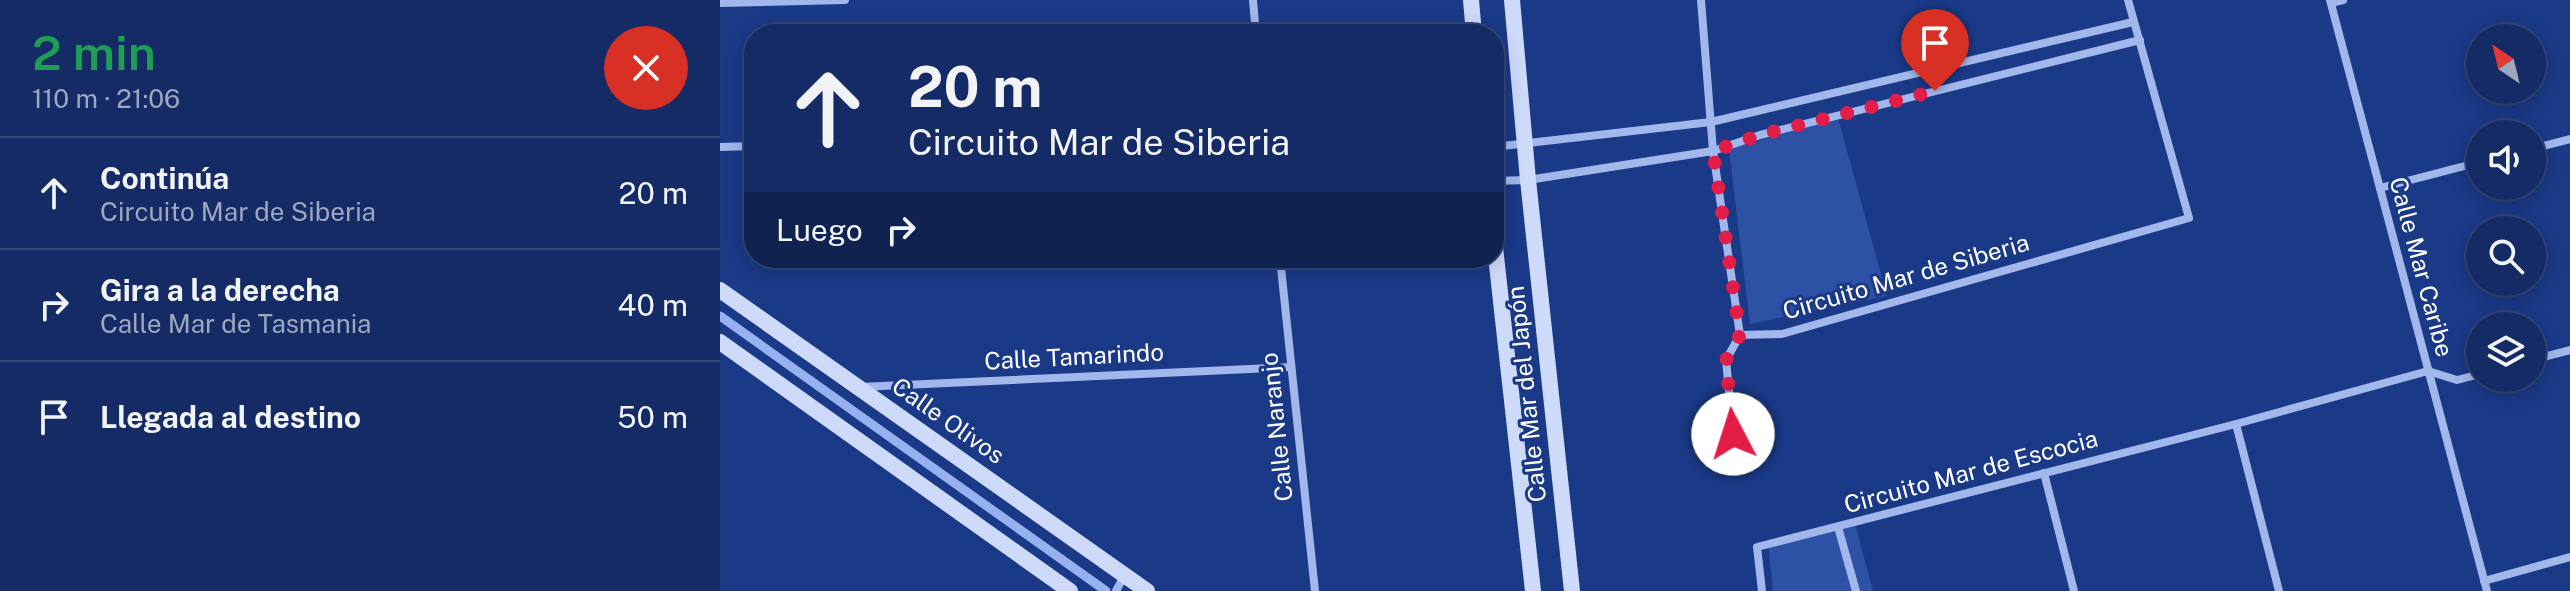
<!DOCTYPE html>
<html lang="es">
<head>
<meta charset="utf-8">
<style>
	:root { --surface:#142b65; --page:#21376e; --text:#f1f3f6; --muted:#9da7bf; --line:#334779 }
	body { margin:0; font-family:"Public Sans",sans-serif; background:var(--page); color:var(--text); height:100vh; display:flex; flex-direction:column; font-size:30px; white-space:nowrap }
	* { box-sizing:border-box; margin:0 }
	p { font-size:26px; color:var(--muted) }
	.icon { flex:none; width:44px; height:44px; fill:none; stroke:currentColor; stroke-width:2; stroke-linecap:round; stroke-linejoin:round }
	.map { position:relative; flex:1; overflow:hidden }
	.details { display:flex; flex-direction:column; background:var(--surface); width:720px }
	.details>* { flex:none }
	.banner { position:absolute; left:24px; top:24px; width:760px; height:244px; border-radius:32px; box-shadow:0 4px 20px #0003,0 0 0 2px var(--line); background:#142b65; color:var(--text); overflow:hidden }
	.needle { width:52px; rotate:325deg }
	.tools { position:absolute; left:1746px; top:24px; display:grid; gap:16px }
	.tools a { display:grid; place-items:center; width:80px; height:80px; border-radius:50%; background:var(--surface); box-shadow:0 4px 20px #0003,0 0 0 2px var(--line); font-size:40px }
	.pin { position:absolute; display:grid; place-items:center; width:68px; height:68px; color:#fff; margin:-82px -34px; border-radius:50% 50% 50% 0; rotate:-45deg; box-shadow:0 0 8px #0007 }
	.pin .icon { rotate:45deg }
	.me { position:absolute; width:88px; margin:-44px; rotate:355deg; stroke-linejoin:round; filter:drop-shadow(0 0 6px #0008) }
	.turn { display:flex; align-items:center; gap:28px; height:168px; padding:0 32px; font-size:36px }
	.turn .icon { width:104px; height:104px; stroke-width:2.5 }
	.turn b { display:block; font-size:56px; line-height:68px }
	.then { display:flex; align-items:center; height:76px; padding:0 32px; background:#0003; gap:16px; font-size:30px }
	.round { display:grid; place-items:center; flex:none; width:84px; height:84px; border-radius:42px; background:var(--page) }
	.head { display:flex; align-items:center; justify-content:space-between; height:136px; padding:0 32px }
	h1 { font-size:48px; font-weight:600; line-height:60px; color:#1e9e55 }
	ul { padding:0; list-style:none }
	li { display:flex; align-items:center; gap:24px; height:112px; padding:0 32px; border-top:2px solid var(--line) }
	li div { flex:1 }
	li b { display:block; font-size:30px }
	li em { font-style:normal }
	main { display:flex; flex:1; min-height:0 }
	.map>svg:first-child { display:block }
	.green { fill:#2d51a5 }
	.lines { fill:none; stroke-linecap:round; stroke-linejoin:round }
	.stream { stroke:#95b1ef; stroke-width:9 }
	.street { stroke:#a2b8ec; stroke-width:8 }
	.secondary { stroke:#cedaf9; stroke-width:16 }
	.route { stroke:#e11d48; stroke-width:14; stroke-dasharray:0 25.2 }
	.labels { text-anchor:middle; stroke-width:6; stroke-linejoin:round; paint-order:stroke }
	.street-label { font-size:24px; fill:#fff; stroke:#1a3987 }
</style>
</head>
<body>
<main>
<section class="details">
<div class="head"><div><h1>2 min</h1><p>110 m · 21:06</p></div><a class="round" style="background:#d93025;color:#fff"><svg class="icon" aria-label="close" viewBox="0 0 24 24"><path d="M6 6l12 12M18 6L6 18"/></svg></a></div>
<ul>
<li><svg class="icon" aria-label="ahead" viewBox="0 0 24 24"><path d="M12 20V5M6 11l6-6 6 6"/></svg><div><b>Continúa</b><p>Circuito Mar de Siberia</p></div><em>20 m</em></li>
<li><svg class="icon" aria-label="right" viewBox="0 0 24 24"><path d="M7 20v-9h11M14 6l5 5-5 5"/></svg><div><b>Gira a la derecha</b><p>Calle Mar de Tasmania</p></div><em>40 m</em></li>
<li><svg class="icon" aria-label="arrive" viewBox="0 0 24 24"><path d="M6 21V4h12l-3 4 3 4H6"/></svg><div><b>Llegada al destino</b></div><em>50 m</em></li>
</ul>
</section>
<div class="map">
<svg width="1850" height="591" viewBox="0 0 1850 591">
	<rect width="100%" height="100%" fill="#1a3987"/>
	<!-- green -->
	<g class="green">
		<path d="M 1118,118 L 1167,296 L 1030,324 L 1009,149 Z"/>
		<path d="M 1134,520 L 1153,591 L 1053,591 L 1048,543 Z"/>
	</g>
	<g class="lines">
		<!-- stream -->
		<path class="stream" d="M 0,316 L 386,591"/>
		<!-- street -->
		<g class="street">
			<path d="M 533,0 L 536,34"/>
			<path d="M 981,0 L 993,151 L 1020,335 L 1062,334 L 1469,218 L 1408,0"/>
			<path d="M 1610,0 L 1767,591"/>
			<path d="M 0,3 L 125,0"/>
			<path d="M 1611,3 L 1623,0"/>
			<path d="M 0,147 L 34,146"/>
			<path d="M 774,147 L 991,122 L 1413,22"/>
			<path d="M 1812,149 L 1850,139"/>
			<path d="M 774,181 L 808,180 L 993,151 L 1040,135 L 1420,40"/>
			<path d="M 1660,188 L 1760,162"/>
			<path d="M 560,258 L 595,591"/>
			<path d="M 1812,360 L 1850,350"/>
			<path d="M 140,387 L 571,367"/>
			<path d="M 1516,424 L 1559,591"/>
			<path d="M 1013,434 L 1006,360 L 1020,335"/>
			<path d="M 1324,473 L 1354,591"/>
			<path d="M 1118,527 L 1136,591"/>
			<path d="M 1764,581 L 1850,557"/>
			<path d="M 396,591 L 404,576"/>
			<path d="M 1042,591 L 1037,547 L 1516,424 L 1708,371 L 1737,380 L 1760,374"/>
		</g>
		<!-- secondary -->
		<g class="secondary">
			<path d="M 751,0 L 754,34"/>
			<path d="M 792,0 L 808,180 L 852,591"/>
			<path d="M 774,238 L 813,591"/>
			<path d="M 0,290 L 427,591"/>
			<path d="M 0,342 L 350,591"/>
		</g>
	</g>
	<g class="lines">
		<!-- route -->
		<path class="route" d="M 1013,434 L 1006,360 L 1020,335 L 993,151 L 1040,135 L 1215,91"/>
	</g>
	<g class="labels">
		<!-- street labels -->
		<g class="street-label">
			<text transform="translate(1701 267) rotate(75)" y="8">Calle Mar Caribe</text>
			<text transform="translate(1186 277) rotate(-16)" y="8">Circuito Mar de Siberia</text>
			<text transform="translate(354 357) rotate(-3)" y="8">Calle Tamarindo</text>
			<text transform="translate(807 394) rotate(-96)" y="8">Calle Mar del Japón</text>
			<text transform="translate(228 421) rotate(35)" y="8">Calle Olivos</text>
			<text transform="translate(557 427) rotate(-96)" y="8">Calle Naranjo</text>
			<text transform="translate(1251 472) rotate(-15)" y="8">Circuito Mar de Escocia</text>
		</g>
	</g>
</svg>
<div class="tools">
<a><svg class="needle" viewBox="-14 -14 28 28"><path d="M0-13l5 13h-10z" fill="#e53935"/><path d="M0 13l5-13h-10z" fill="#9da7bf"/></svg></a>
<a><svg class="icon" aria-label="sound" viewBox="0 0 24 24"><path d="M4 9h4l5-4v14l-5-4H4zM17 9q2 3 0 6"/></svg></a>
<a><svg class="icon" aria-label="search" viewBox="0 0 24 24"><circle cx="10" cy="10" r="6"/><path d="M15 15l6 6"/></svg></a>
<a><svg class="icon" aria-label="layers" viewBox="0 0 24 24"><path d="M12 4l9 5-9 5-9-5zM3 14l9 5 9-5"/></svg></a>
</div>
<div class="pin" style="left:1215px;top:91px;background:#d93025"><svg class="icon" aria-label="arrive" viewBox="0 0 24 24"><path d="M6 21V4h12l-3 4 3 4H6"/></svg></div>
<svg class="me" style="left:1013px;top:434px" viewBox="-20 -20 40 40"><circle r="19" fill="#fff"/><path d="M0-13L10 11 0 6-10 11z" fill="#e11d48"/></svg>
<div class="banner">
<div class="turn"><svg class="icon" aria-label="ahead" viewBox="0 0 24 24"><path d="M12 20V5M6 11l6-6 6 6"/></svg><div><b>20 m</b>Circuito Mar de Siberia</div></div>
<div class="then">Luego<svg class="icon" aria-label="right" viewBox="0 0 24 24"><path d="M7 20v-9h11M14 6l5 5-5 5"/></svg></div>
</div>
</div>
</main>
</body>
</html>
